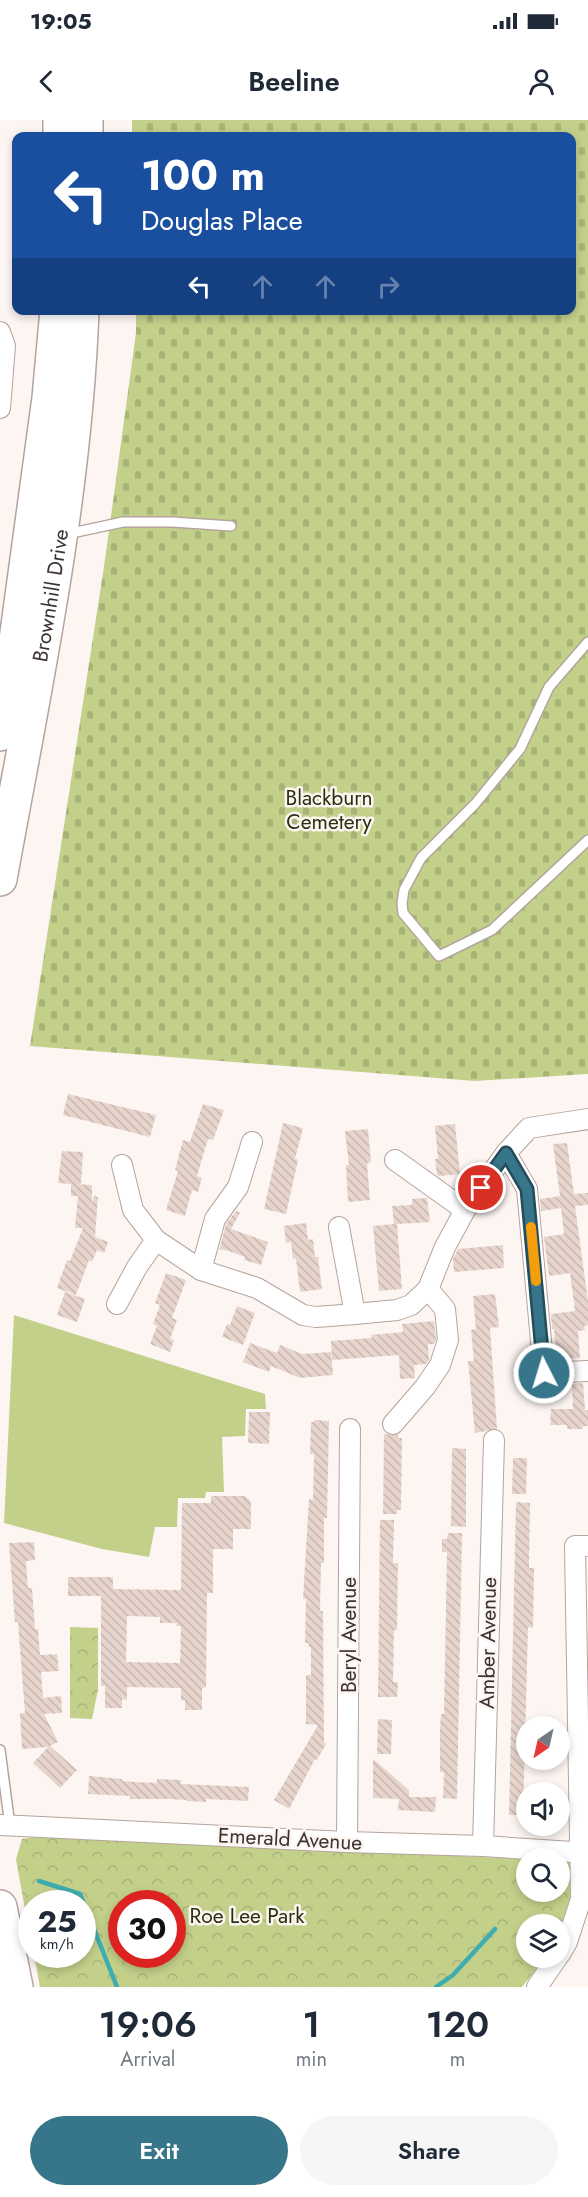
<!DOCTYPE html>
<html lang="en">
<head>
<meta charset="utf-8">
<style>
	:root { --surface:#fff; --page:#f6f6f7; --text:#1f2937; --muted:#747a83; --accent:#37758a }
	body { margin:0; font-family:Jost,sans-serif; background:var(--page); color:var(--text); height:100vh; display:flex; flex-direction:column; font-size:22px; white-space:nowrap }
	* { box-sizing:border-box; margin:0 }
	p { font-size:20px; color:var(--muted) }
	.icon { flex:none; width:33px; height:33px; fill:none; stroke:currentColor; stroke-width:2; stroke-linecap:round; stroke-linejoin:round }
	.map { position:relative; height:1867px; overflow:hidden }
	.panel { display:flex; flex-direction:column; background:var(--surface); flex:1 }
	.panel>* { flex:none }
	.guide { position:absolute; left:12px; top:12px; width:564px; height:183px; border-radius:12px; box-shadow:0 3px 9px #0003; background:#1a4fa0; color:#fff; overflow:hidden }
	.needle { width:39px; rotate:214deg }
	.controls { position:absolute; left:516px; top:1596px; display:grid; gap:12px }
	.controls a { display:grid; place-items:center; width:54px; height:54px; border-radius:50%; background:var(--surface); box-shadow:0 3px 9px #0003; font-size:30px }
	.speed { position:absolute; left:18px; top:1770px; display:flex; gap:12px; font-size:30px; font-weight:700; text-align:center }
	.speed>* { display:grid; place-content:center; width:78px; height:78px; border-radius:50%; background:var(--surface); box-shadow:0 3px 9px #0003; line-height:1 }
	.speed small { font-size:15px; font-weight:400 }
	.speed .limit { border:9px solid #d22; background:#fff; color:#111 }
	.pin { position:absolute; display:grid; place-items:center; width:51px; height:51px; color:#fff; margin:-26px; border:3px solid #fff; border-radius:50%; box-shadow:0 2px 6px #0007 }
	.me { position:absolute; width:66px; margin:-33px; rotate:355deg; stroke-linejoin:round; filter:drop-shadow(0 0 4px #0008) }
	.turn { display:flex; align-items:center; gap:21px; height:126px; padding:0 30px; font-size:27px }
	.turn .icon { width:78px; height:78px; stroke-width:2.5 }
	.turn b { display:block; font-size:42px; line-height:51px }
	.lanes { display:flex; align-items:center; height:57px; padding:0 30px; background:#0003; justify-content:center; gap:30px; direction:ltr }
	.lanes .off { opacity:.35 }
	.eta { display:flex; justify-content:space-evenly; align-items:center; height:102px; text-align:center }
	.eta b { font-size:36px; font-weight:600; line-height:42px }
	.primary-button { display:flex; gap:12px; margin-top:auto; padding:12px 30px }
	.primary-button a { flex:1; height:69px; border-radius:36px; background:var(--accent); color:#fff; font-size:24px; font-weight:600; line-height:69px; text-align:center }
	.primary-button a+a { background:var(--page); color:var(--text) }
	.status { display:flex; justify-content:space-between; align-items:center; height:42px; padding:0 30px; background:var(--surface); direction:ltr }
	.status svg { height:16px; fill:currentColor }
	header { display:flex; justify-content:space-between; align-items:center; height:78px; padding:0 30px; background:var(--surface); font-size:27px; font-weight:600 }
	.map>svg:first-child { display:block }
	.cemetery { fill:url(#cemetery-stones) }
	.park { fill:url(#park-crowns); fill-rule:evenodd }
	.garden { fill:#c3d08a }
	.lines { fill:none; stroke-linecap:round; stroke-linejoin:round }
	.stream { stroke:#3facaf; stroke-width:4.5 }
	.building { fill:url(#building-back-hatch); fill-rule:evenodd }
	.lane-casing { stroke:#b5a49c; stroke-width:12 }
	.street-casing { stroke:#b5a49c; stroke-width:22 }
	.highway-casing { stroke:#b5a49c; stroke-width:36 }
	.lane { stroke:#fff; stroke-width:9 }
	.street { stroke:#fff; stroke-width:20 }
	.highway { stroke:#fff; stroke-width:33 }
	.route-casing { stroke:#244c5a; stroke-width:15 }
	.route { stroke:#37758a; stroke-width:10 }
	.slow { stroke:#f59e0b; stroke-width:10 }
	.labels { text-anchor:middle; stroke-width:5; stroke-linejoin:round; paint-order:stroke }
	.street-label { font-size:21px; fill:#3a3330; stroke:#fdf5f2 }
	.park-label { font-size:21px; fill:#2a2f0e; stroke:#fdf5f2 }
</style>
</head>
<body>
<div class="status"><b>19:05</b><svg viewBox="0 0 49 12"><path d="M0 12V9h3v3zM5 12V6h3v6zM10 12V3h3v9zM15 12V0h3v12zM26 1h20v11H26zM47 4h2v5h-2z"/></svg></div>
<header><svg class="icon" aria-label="back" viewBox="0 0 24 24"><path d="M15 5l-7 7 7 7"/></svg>Beeline<svg class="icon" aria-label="person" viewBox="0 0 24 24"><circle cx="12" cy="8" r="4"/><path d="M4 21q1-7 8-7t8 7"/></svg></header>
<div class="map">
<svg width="588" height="1867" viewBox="0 0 588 1867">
	<defs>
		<pattern id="cemetery-stones" width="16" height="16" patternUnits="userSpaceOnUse" patternTransform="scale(1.5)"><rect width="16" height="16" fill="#c3d08a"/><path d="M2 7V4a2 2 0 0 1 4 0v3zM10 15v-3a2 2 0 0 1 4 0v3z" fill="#a8b377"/></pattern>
		<pattern id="park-crowns" width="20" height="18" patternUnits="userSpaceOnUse" patternTransform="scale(1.5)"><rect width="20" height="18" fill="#c3d08a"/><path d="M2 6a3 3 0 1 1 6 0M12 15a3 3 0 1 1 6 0" fill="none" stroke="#a8b377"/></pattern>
		<pattern id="building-back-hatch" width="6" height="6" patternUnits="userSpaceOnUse" patternTransform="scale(1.5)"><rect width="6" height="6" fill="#e7d5cd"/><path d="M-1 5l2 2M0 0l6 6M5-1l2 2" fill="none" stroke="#c7b7b0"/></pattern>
	</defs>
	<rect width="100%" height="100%" fill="#fdf5f2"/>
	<!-- cemetery -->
	<path class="cemetery" d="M 132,0 L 588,0 L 588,954 L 475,961 L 30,926 L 105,440 L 136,213 L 136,191 L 572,190 L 572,16 L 132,16 Z"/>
	<!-- park -->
	<g class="park">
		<path d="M 70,1507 L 98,1508 L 98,1570 L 92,1599 L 70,1598 Z"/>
		<path d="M 34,1717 L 526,1739 L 526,1772 L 560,1772 L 560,1740 L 573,1741 L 572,1774 L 560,1807 L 560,1804 L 526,1804 L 526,1838 L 545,1838 L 522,1867 L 40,1867 L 34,1835 L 82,1834 L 82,1784 L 32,1784 L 31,1823 L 16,1739 L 22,1719 ZM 122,1784 L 172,1784 L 172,1834 L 122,1834 Z"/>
	</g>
	<!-- garden -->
	<path class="garden" d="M 14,1195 L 265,1274 L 266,1289 L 246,1289 L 245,1316 L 222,1317 L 224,1372 L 206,1372 L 205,1378 L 178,1378 L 177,1407 L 155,1407 L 149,1437 L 102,1429 L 4,1403 Z"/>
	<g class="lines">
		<!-- stream -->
		<g class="stream">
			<path d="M 39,1761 L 80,1774 L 117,1867"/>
			<path d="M 436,1867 L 453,1855 L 495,1809"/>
		</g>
	</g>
	<!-- building -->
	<g class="building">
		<path d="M 68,974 L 156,995 L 150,1017 L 63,995 Z"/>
		<path d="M 203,984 L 224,990 L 213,1020 L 208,1019 L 197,1056 L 202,1058 L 198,1072 L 192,1070 L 185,1096 L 166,1090 L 178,1051 L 175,1050 L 183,1020 L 190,1022 Z"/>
		<path d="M 283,1003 L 303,1008 L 295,1039 L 298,1040 L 286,1094 L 264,1089 Z"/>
		<path d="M 455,1004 L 460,1054 L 439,1056 L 437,1055 L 435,1039 L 438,1039 L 435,1006 Z"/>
		<path d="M 368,1009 L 371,1042 L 367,1043 L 370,1080 L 348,1082 L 346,1045 L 349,1045 L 345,1011 Z"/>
		<path d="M 567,1023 L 574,1074 L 588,1073 L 588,1085 L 575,1086 L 588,1181 L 588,1205 L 584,1206 L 585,1210 L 578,1211 L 580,1238 L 557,1239 L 554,1209 L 552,1209 L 551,1194 L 575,1191 L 570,1153 L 549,1156 L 544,1117 L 564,1114 L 561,1088 L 541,1091 L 540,1079 L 560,1076 L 553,1024 Z"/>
		<path d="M 62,1031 L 83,1032 L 81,1064 L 76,1064 L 92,1065 L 92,1084 L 94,1076 L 98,1077 L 95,1117 L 108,1122 L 104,1133 L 97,1130 L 92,1142 L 89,1140 L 76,1175 L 57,1168 L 67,1140 L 70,1141 L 83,1108 L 75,1108 L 78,1076 L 71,1076 L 71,1064 L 58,1063 Z"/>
		<path d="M 427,1078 L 430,1102 L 397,1104 L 402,1169 L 379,1171 L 373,1106 L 394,1104 L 392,1086 L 412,1085 L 412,1079 Z"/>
		<path d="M 236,1091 L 240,1093 L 231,1109 L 268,1122 L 261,1145 L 244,1140 L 245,1137 L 229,1131 L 220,1129 L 219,1131 L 226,1104 Z"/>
		<path d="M 306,1103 L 308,1120 L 313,1119 L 315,1137 L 318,1137 L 322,1169 L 300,1172 L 296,1138 L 293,1139 L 291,1122 L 286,1123 L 284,1106 Z"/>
		<path d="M 503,1125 L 504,1148 L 454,1152 L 453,1139 L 458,1129 Z"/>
		<path d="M 166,1153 L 186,1160 L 172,1198 L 177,1200 L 170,1219 L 174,1220 L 170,1232 L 150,1224 L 157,1206 L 153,1204 L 160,1185 L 155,1183 Z"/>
		<path d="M 65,1172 L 85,1179 L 77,1202 L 57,1195 Z"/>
		<path d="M 495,1174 L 499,1207 L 490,1208 L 497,1309 L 475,1313 L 468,1241 L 474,1241 L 471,1210 L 476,1209 L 473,1176 Z"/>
		<path d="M 237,1186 L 255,1193 L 243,1225 L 222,1217 L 227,1204 L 230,1205 Z"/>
		<path d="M 434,1201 L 436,1219 L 434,1224 L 428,1224 L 429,1240 L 426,1244 L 414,1245 L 415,1258 L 400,1259 L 399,1235 L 332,1240 L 331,1221 L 372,1218 L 371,1215 L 403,1212 L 402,1204 Z"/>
		<path d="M 250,1223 L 277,1233 L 280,1225 L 302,1234 L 331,1232 L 333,1255 L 300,1258 L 271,1246 L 269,1252 L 243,1242 Z"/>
		<path d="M 583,1263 L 585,1290 L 588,1290 L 588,1306 L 583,1306 L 583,1309 L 567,1309 L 567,1305 L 550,1305 L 551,1289 L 573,1289 L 572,1264 Z"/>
		<path d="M 249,1292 L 270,1292 L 269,1324 L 248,1323 Z"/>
		<path d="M 314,1300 L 329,1301 L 327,1398 L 324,1398 L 324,1443 L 321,1443 L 320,1491 L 323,1491 L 324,1622 L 326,1624 L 317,1640 L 315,1639 L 289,1689 L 274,1680 L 318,1605 L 306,1604 L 306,1555 L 311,1555 L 311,1527 L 308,1527 L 309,1523 L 305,1523 L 306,1479 L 303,1479 L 309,1379 L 313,1380 L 314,1334 L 310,1334 L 311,1302 L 314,1302 Z"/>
		<path d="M 384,1314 L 398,1315 L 398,1318 L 402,1318 L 401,1390 L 397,1390 L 397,1394 L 383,1394 Z"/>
		<path d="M 452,1328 L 466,1329 L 466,1407 L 451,1406 Z"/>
		<path d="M 513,1338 L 527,1338 L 526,1374 L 512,1374 Z"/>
		<path d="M 211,1376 L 245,1376 L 251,1382 L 251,1409 L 233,1409 L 233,1429 L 213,1429 L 213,1473 L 207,1473 L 206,1567 L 202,1568 L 202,1590 L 185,1590 L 185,1580 L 181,1580 L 181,1568 L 127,1567 L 127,1580 L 122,1579 L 122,1588 L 105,1588 L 105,1566 L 101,1566 L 101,1476 L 68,1476 L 68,1457 L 113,1457 L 113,1469 L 181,1470 L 182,1383 L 211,1383 ZM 127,1496 L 160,1497 L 160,1503 L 177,1503 L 176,1506 L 181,1506 L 180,1543 L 126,1542 Z"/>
		<path d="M 516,1382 L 530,1383 L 529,1448 L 534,1448 L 533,1508 L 528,1507 L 523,1695 L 509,1695 Z"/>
		<path d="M 380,1400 L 394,1400 L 393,1443 L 398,1443 L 397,1510 L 394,1510 L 393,1562 L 398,1562 L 397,1577 L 378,1577 Z"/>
		<path d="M 448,1413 L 462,1413 L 457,1679 L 443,1678 L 444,1652 L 440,1652 L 440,1609 L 441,1594 L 444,1594 L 447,1432 L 442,1432 L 442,1419 L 447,1419 Z"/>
		<path d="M 34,1422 L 35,1440 L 26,1441 L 28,1468 L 32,1468 L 35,1509 L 38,1509 L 40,1535 L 57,1534 L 59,1551 L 41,1552 L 43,1578 L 61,1576 L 62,1593 L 44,1594 L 58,1622 L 50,1626 L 77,1650 L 60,1668 L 33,1643 L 48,1627 L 22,1629 L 20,1593 L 25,1593 L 18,1502 L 15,1502 L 9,1423 Z"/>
		<path d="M 378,1599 L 392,1600 L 391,1634 L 377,1634 Z"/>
		<path d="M 373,1639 L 409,1670 L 409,1677 L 436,1677 L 435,1692 L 398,1690 L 399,1679 L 373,1678 Z"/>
		<path d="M 89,1656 L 122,1659 L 122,1661 L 135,1662 L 157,1663 L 157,1659 L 181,1660 L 181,1664 L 249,1667 L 248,1681 L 206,1679 L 206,1682 L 187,1681 L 187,1680 L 168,1679 L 130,1679 L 130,1676 L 88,1674 Z"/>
	</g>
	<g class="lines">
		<defs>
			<g id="lane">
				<path d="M 67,414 L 123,402 L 173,402 L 231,406"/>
				<path d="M 588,522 L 549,567 L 520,629 L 475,684 L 421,738 L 404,770 L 402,783 L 403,793 L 439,836 L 492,810 L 588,720"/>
				<path d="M 0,1630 L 10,1706"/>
			</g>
			<g id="street">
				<path d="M 0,212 L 5,226 L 0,288"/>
				<path d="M 506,1033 L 527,1069 L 544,1253 L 588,1251"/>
				<path d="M 395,1040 L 465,1090"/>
				<path d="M 122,1045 L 133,1090 L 156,1120 L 201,1150 L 257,1168 L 303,1195 L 316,1197 L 355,1194 L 397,1190 L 411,1185 L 428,1169 L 445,1127 L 465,1090 L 506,1033 L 529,1008 L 588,999"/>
				<path d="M 339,1107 L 355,1194"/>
				<path d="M 201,1150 L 215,1099 L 238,1067 L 252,1022"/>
				<path d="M 117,1184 L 137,1147 L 156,1120"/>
				<path d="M 393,1304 L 425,1267 L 440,1245 L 448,1220 L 445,1189 L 428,1169"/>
				<path d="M 0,1705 L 347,1722 L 483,1726 L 588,1733"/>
				<path d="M 347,1722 L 350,1309"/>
				<path d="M 483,1726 L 494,1320"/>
				<path d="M 560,1834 L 567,1822 L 581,1779 L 575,1426 L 588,1426"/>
				<path d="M 537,1867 L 557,1838"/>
			</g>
			<g id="highway">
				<path d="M 60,16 L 60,0"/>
				<path d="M 86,16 L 86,0"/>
				<path d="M 0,614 L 16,520 L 49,278 L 57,190"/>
				<path id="s1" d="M 0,759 C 34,571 75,382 82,190"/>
				<path d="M 0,1787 L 16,1867"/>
			</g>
		</defs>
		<!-- lane casing -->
		<use href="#lane" class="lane-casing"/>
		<!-- street casing -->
		<use href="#street" class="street-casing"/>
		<!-- highway casing -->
		<use href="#highway" class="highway-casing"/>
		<!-- lane -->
		<use href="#lane" class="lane"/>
		<!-- street -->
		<use href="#street" class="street"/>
		<!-- highway -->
		<use href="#highway" class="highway"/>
	</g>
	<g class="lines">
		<defs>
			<path id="route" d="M 481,1068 L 506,1033 L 527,1069 L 544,1253"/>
		</defs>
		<!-- route casing -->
		<use href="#route" class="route-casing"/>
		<!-- route -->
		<use href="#route" class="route"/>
		<!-- slow -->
		<path class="slow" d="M 531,1107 L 536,1161"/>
	</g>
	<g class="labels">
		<!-- street labels -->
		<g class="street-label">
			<text dy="7" stroke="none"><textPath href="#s1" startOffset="288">Brownhill Drive</textPath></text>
			<text transform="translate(349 1515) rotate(-90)" y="7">Beryl Avenue</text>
			<text transform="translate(488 1523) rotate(-89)" y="7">Amber Avenue</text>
			<text transform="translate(290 1719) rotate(3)" y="7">Emerald Avenue</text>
		</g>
		<!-- park labels -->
		<g class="park-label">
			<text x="329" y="685">Blackburn<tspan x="329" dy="24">Cemetery</tspan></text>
			<text x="247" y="1803">Roe Lee Park</text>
		</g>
	</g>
</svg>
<div class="controls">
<a><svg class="needle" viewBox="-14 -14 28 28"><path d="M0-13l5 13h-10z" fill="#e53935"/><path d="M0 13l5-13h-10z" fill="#747a83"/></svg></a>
<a><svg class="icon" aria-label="sound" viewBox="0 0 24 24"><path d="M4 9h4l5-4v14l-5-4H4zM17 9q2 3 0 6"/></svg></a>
<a><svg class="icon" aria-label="search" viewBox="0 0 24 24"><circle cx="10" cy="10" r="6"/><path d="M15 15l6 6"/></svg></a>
<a><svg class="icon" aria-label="layers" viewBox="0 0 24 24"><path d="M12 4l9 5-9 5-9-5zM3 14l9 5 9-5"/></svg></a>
</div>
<div class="speed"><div>25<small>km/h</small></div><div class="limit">30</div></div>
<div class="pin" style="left:481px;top:1068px;background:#d93025"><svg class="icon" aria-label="arrive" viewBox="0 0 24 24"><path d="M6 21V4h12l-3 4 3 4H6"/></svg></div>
<svg class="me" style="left:544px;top:1253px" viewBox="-20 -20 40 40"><circle r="17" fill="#37758a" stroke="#fff" stroke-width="3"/><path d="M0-11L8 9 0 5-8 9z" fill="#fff"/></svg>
<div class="guide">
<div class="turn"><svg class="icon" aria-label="left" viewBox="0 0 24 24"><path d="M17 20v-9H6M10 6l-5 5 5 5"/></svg><div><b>100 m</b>Douglas Place</div></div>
<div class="lanes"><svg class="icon" aria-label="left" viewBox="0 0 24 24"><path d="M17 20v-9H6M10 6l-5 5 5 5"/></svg><svg class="icon off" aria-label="ahead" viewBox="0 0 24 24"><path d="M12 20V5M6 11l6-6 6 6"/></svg><svg class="icon off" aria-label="ahead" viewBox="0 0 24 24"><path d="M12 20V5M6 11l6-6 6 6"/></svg><svg class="icon off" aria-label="right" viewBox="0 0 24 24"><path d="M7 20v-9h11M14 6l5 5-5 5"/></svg></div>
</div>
</div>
<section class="panel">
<div class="eta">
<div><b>19:06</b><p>Arrival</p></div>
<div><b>1</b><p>min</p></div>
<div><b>120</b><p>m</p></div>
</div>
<div class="primary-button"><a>Exit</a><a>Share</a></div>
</section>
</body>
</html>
